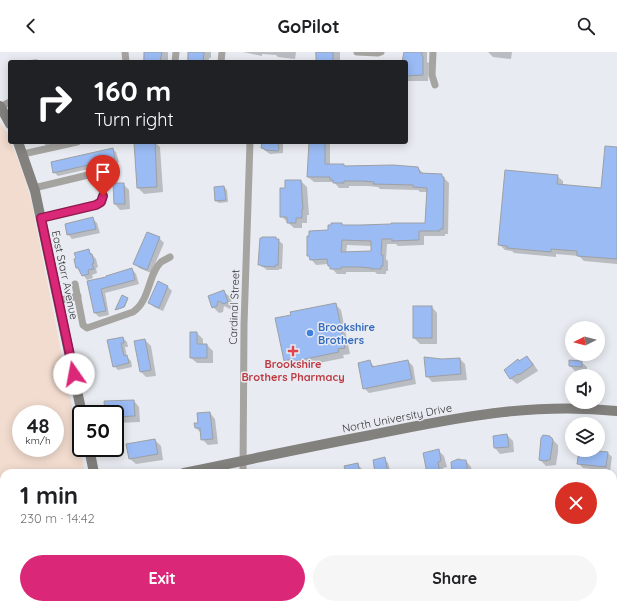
<!DOCTYPE html>
<html lang="en">
<head>
<meta charset="utf-8">
<style>
	:root { --surface:#fff; --page:#f6f6f6; --text:#202124; --muted:#757577; --accent:#db2777 }
	body { margin:0; font-family:Quicksand,sans-serif; background:var(--page); color:var(--text); height:100vh; display:flex; flex-direction:column; font-size:15px; white-space:nowrap }
	* { box-sizing:border-box; margin:0 }
	p { font-size:13px; color:var(--muted) }
	.icon { flex:none; width:22px; height:22px; fill:none; stroke:currentColor; stroke-width:2; stroke-linecap:round; stroke-linejoin:round }
	.map { position:relative; flex:1; overflow:hidden }
	.details { position:absolute; left:0px; top:417px; width:617px; height:140px; display:flex; flex-direction:column; background:var(--surface); border-radius:12px 12px 0 0; box-shadow:0 2px 10px #0003 }
	.details>* { flex:none }
	.banner { position:absolute; left:8px; top:8px; width:400px; height:84px; border-radius:4px; box-shadow:0 2px 10px #0003; background:#202124; color:#fff; overflow:hidden }
	.needle { width:26px; rotate:264deg }
	.controls { position:absolute; left:565px; top:269px; display:grid; gap:8px }
	.controls a { display:grid; place-items:center; width:40px; height:40px; border-radius:50%; background:var(--surface); box-shadow:0 2px 10px #0003; font-size:20px }
	.speed { position:absolute; left:12px; top:353px; display:flex; gap:8px; font-size:20px; font-weight:700; text-align:center }
	.speed>* { display:grid; place-content:center; width:52px; height:52px; border-radius:50%; background:var(--surface); box-shadow:0 2px 10px #0003; line-height:1 }
	.speed small { font-size:10px; font-weight:400 }
	.speed .limit { border:2px solid #111; border-radius:6px; background:#fff; color:#111 }
	.pin { position:absolute; display:grid; place-items:center; width:34px; height:34px; color:#fff; margin:-41px -17px; border-radius:50% 50% 50% 0; rotate:-45deg; box-shadow:0 0 4px #0007 }
	.pin .icon { rotate:45deg }
	.me { position:absolute; width:44px; margin:-22px; rotate:348deg; stroke-linejoin:round; filter:drop-shadow(0 0 3px #0008) }
	.turn { display:flex; align-items:center; gap:14px; height:84px; padding:0 20px; font-size:18px }
	.turn .icon { width:52px; height:52px; stroke-width:2.5 }
	.turn b { display:block; font-size:28px; line-height:34px }
	.round { display:grid; place-items:center; flex:none; width:42px; height:42px; border-radius:21px; background:var(--page) }
	.summary { display:flex; align-items:center; justify-content:space-between; height:68px; padding:0 20px }
	h1 { font-size:24px; font-weight:700; line-height:30px }
	.action { display:flex; gap:8px; margin-top:auto; padding:8px 20px }
	.action a { flex:1; height:46px; border-radius:24px; background:var(--accent); color:#fff; font-size:16px; font-weight:700; line-height:46px; text-align:center }
	.action a+a { background:var(--page); color:var(--text) }
	header { display:flex; justify-content:space-between; align-items:center; height:52px; padding:0 20px; background:var(--surface); font-size:18px; font-weight:700 }
	.map>svg:first-child { display:block }
	.education { fill:#f2dccf; fill-rule:evenodd }
	.shadow { fill:#0003; fill-rule:evenodd }
	.building { fill:#9abbf4; stroke:#9da0a5; fill-rule:evenodd }
	.lines { fill:none; stroke-linecap:round; stroke-linejoin:round }
	.street { stroke:#a5a4a1; stroke-width:7 }
	.secondary { stroke:#83817e; stroke-width:10 }
	.route-casing { stroke:#8e194d; stroke-width:10 }
	.route { stroke:#db2777; stroke-width:7 }
	.shop-dot { fill:#3f7fe0; stroke:#e8ebf1; stroke-width:1.5 }
	.health-dot { fill:#e0444e; stroke:#e8ebf1; stroke-width:1.5 }
	.labels { text-anchor:middle; stroke-width:3; stroke-linejoin:round; paint-order:stroke }
	.street-label { font-size:11px; fill:#2f3032; stroke:#e8ebf1 }
	.shop-label { font-size:11px; font-weight:bold; fill:#366cbe; stroke:#e8ebf1; text-anchor:start }
	.health-label { font-size:11px; font-weight:bold; fill:#be3a42; stroke:#e8ebf1 }
</style>
</head>
<body>
<header><svg class="icon" aria-label="back" viewBox="0 0 24 24"><path d="M15 5l-7 7 7 7"/></svg>GoPilot<svg class="icon" aria-label="search" viewBox="0 0 24 24"><circle cx="10" cy="10" r="6"/><path d="M15 15l6 6"/></svg></header>
<div class="map">
<svg width="617" height="557" viewBox="0 0 617 557">
	<rect width="100%" height="100%" fill="#e8ebf1"/>
	<!-- education -->
	<path class="education" d="M 0,70 L 7,81 L 15,100 L 24,124 L 31,147 L 85,421 L 4,421 L 4,553 L 129,553 L 132,557 L 0,557 ZM 21,362 L 55,362 L 55,396 L 21,396 Z"/>
	<!-- shadow -->
	<g class="shadow">
		<path d="M 144,0 L 168,0 L 168,10 L 143,10 Z"/>
		<path d="M 188,0 L 211,0 L 211,6 L 209,6 L 209,10 L 187,10 Z"/>
		<path d="M 243,0 L 296,0 L 295,7 L 278,5 L 276,3 L 262,2 L 262,4 Z"/>
		<path d="M 315,0 L 340,0 L 340,8 L 339,8 L 339,10 L 317,10 Z"/>
		<path d="M 405,0 L 427,0 L 427,10 L 429,11 L 428,29 L 406,29 L 406,10 L 403,10 Z"/>
		<path d="M 488,0 L 512,0 L 511,7 L 493,5 Z"/>
		<path d="M 37,7 L 39,10 L 30,10 L 30,8 Z"/>
		<path d="M 44,90 L 60,90 L 48,95 L 43,91 Z"/>
		<path d="M 154,90 L 160,95 L 163,140 L 144,142 L 138,136 L 135,91 Z"/>
		<path d="M 263,90 L 285,90 L 283,91 L 283,101 L 270,102 L 267,100 L 262,96 Z"/>
		<path d="M 309,90 L 330,90 L 330,113 L 343,113 L 346,115 L 418,116 L 423,121 L 441,123 L 449,131 L 448,182 L 445,182 L 445,184 L 424,184 L 424,193 L 423,193 L 398,194 L 396,192 L 387,192 L 386,207 L 388,209 L 388,219 L 386,219 L 386,222 L 377,222 L 375,220 L 346,220 L 346,222 L 337,222 L 328,212 L 316,213 L 311,207 L 329,179 L 341,172 L 344,174 L 426,172 L 428,140 L 420,140 L 418,138 L 380,137 L 378,135 L 368,134 L 349,134 L 349,136 L 339,136 L 334,130 L 314,130 L 308,125 ZM 347,193 L 372,194 L 371,201 L 346,201 Z"/>
		<path d="M 617,96 L 617,212 L 584,209 L 579,204 L 556,202 L 556,205 L 514,201 L 512,199 L 505,198 L 499,192 L 557,124 L 563,129 L 563,134 L 602,137 Z"/>
		<path d="M 112,97 L 116,100 L 119,110 L 58,124 L 54,120 Z"/>
		<path d="M 301,129 L 307,135 L 309,163 L 307,163 L 307,171 L 302,171 L 302,176 L 294,176 L 281,164 L 286,137 Z"/>
		<path d="M 123,132 L 129,138 L 130,157 L 120,158 L 115,152 Z"/>
		<path d="M 224,135 L 227,138 L 228,150 L 219,151 L 216,149 Z"/>
		<path d="M 93,167 L 97,171 L 100,181 L 72,187 L 68,182 Z"/>
		<path d="M 159,186 L 164,191 L 151,221 L 139,216 L 135,212 Z"/>
		<path d="M 275,186 L 283,192 L 282,217 L 279,217 L 279,218 L 267,218 L 259,212 Z"/>
		<path d="M 88,198 L 96,207 L 98,215 L 96,216 L 97,221 L 92,223 L 93,226 L 87,228 L 77,215 L 77,207 Z"/>
		<path d="M 132,217 L 136,222 L 139,232 L 105,241 L 109,263 L 99,265 L 95,261 L 88,230 L 107,226 Z"/>
		<path d="M 158,230 L 168,235 L 172,239 L 163,259 L 154,255 L 150,251 Z"/>
		<path d="M 224,240 L 230,245 L 234,256 L 230,257 L 224,254 L 223,260 L 219,261 L 213,255 Z"/>
		<path d="M 127,246 L 128,247 L 125,255 L 117,258 Z"/>
		<path d="M 335,252 L 341,258 L 350,302 L 343,303 L 344,306 L 298,315 L 296,313 L 290,314 L 285,308 Z"/>
		<path d="M 432,255 L 437,261 L 437,292 L 420,292 L 414,286 Z"/>
		<path d="M 197,281 L 203,287 L 203,293 L 207,293 L 213,299 L 213,311 L 197,311 L 191,306 Z"/>
		<path d="M 123,286 L 127,290 L 128,295 L 125,295 L 127,305 L 131,309 L 132,315 L 118,318 L 114,314 Z"/>
		<path d="M 145,288 L 151,294 L 156,324 L 146,325 L 141,320 Z"/>
		<path d="M 527,305 L 533,311 L 538,319 L 517,332 L 511,327 L 506,318 Z"/>
		<path d="M 460,307 L 465,312 L 467,328 L 432,330 L 427,324 L 442,308 Z"/>
		<path d="M 370,309 L 375,316 L 408,309 L 413,314 L 416,332 L 369,341 L 364,336 Z"/>
		<path d="M 581,310 L 587,315 L 587,320 L 576,320 L 570,314 Z"/>
		<path d="M 134,349 L 139,355 L 140,370 L 115,371 L 115,362 L 106,362 Z"/>
		<path d="M 210,361 L 215,367 L 218,392 L 208,393 L 202,387 L 201,381 L 196,376 Z"/>
		<path d="M 507,383 L 513,389 L 514,400 L 500,402 L 495,396 Z"/>
		<path d="M 552,387 L 558,393 L 558,400 L 556,413 L 546,414 L 540,408 Z"/>
		<path d="M 155,388 L 161,394 L 163,408 L 136,412 L 130,407 Z"/>
		<path d="M 438,398 L 444,404 L 447,415 L 443,416 L 444,421 L 428,421 Z"/>
		<path d="M 608,401 L 612,405 L 610,419 L 583,416 L 578,411 Z"/>
		<path d="M 384,406 L 388,411 L 391,421 L 376,421 Z"/>
		<path d="M 466,409 L 471,415 L 472,421 L 453,421 Z"/>
		<path d="M 357,412 L 363,418 L 364,421 L 347,421 Z"/>
		<path d="M 45,553 L 104,553 L 106,557 L 47,557 Z"/>
	</g>
	<!-- building -->
	<g class="building">
		<path d="M 144,0 L 162,0 L 160,10 L 144,10 Z"/>
		<path d="M 188,0 L 204,0 L 203,10 L 188,10 Z"/>
		<path d="M 316,0 L 333,0 L 333,8 L 331,10 L 317,10 L 317,9 L 316,9 Z"/>
		<path d="M 404,0 L 422,0 L 422,4 L 423,4 L 423,23 L 406,24 L 406,10 L 402,10 Z"/>
		<path d="M 134,90 L 155,90 L 157,135 L 137,136 Z"/>
		<path d="M 262,90 L 278,90 L 279,97 L 278,99 L 265,98 L 265,97 L 261,96 Z"/>
		<path d="M 309,90 L 325,90 L 325,112 L 344,112 L 344,114 L 393,113 L 418,115 L 420,121 L 442,122 L 442,125 L 444,125 L 443,177 L 440,177 L 440,179 L 419,179 L 419,188 L 418,188 L 392,189 L 392,187 L 382,187 L 381,203 L 383,203 L 383,214 L 381,214 L 381,217 L 371,217 L 371,216 L 359,215 L 341,215 L 341,217 L 330,217 L 330,214 L 328,214 L 327,207 L 310,208 L 309,204 L 307,204 L 307,184 L 309,184 L 309,179 L 328,178 L 328,173 L 331,173 L 331,171 L 342,171 L 342,173 L 360,173 L 391,172 L 391,171 L 425,171 L 427,136 L 413,135 L 413,133 L 373,132 L 374,130 L 362,129 L 344,129 L 344,131 L 333,131 L 333,128 L 330,128 L 330,125 L 307,125 ZM 342,188 L 371,189 L 371,199 L 341,200 Z"/>
		<path d="M 605,94 L 617,95 L 617,207 L 577,204 L 577,199 L 551,197 L 551,200 L 507,196 L 507,194 L 498,193 L 505,118 L 558,123 L 557,132 L 601,136 Z"/>
		<path d="M 113,96 L 115,107 L 53,121 L 51,110 Z"/>
		<path d="M 285,128 L 301,128 L 303,157 L 302,157 L 302,166 L 296,166 L 296,171 L 287,171 L 287,165 L 280,165 L 280,136 L 285,136 Z"/>
		<path d="M 113,131 L 124,131 L 125,152 L 114,152 Z"/>
		<path d="M 224,134 L 226,148 L 215,149 L 214,135 Z"/>
		<path d="M 93,165 L 96,177 L 67,183 L 65,172 Z"/>
		<path d="M 147,180 L 160,185 L 147,218 L 133,212 Z"/>
		<path d="M 262,185 L 276,185 L 276,187 L 279,187 L 278,213 L 275,213 L 275,215 L 261,214 L 261,213 L 258,213 L 260,186 L 262,186 Z"/>
		<path d="M 89,197 L 90,202 L 92,202 L 94,211 L 92,212 L 94,217 L 88,218 L 89,222 L 82,224 L 78,216 L 76,216 L 74,207 L 76,206 L 74,201 Z"/>
		<path d="M 132,216 L 135,228 L 101,237 L 106,259 L 94,261 L 87,229 L 106,225 L 106,224 Z"/>
		<path d="M 158,229 L 168,234 L 159,256 L 148,251 Z"/>
		<path d="M 224,238 L 228,250 L 224,252 L 218,249 L 217,254 L 212,256 L 208,244 Z"/>
		<path d="M 122,243 L 128,246 L 124,255 L 115,258 Z"/>
		<path d="M 336,251 L 345,296 L 338,297 L 339,300 L 291,310 L 291,307 L 284,309 L 275,266 L 291,263 L 290,260 Z"/>
		<rect x="413" y="254" width="19" height="32"/>
		<path d="M 190,280 L 197,280 L 197,292 L 207,292 L 207,306 L 190,306 Z"/>
		<path d="M 123,285 L 124,291 L 121,291 L 124,304 L 127,303 L 129,311 L 113,315 L 107,288 Z"/>
		<path d="M 145,287 L 151,318 L 140,320 L 134,289 Z"/>
		<path d="M 527,304 L 533,313 L 519,323 L 518,322 L 510,327 L 504,318 L 518,307 L 519,309 Z"/>
		<path d="M 424,305 L 442,307 L 460,306 L 461,322 L 426,325 Z"/>
		<path d="M 370,308 L 372,315 L 408,308 L 412,327 L 363,337 L 358,311 Z"/>
		<path d="M 569,308 L 582,309 L 582,315 L 569,314 Z"/>
		<path d="M 134,348 L 135,364 L 115,365 L 115,362 L 105,362 L 104,349 Z"/>
		<path d="M 210,360 L 213,387 L 201,388 L 200,376 L 195,376 L 194,371 L 198,371 L 197,361 Z"/>
		<path d="M 507,382 L 509,395 L 494,396 L 493,384 Z"/>
		<path d="M 543,383 L 550,384 L 550,385 L 552,386 L 553,388 L 550,408 L 547,408 L 547,409 L 539,408 L 541,386 Z"/>
		<path d="M 155,387 L 158,402 L 129,407 L 126,392 Z"/>
		<path d="M 439,397 L 441,409 L 438,410 L 440,421 L 427,421 L 423,401 Z"/>
		<path d="M 579,398 L 597,400 L 597,399 L 608,400 L 606,415 L 577,412 Z"/>
		<path d="M 385,405 L 388,421 L 375,421 L 373,408 Z"/>
		<path d="M 458,407 L 462,408 L 466,408 L 468,421 L 452,421 L 451,410 Z"/>
		<path d="M 358,411 L 360,421 L 346,421 L 344,414 Z"/>
	</g>
	<g class="lines">
		<!-- street -->
		<g class="street">
			<path d="M 125,0 L 126,10"/>
			<path d="M 357,0 L 378,1 L 381,0"/>
			<path d="M 433,0 L 432,23 L 435,33"/>
			<path d="M 175,10 L 176,0"/>
			<path d="M 221,10 L 222,0"/>
			<path d="M 0,55 L 10,50"/>
			<path d="M 23,102 L 77,90"/>
			<path d="M 34,136 L 113,117"/>
			<path d="M 41,166 L 99,152 C 106,143 103,130 102,120"/>
			<path d="M 75,232 L 83,273 L 87,276 L 90,275 L 133,260 C 150,249 148,222 161,210 C 164,208 167,207 170,205"/>
			<path d="M 58,249 L 78,244"/>
			<path d="M 243,421 L 244,273 L 250,90"/>
		</g>
		<!-- secondary -->
		<g class="secondary">
			<path d="M 0,54 L 10,72"/>
			<path d="M 18,90 L 35,139 L 82,362"/>
			<path d="M 89,396 L 94,421"/>
			<path d="M 184,421 C 246,408 308,395 371,383 C 454,366 532,350 617,359"/>
			<path d="M 0,459 L 4,458"/>
			<path d="M 139,553 L 141,557"/>
		</g>
	</g>
	<g class="lines">
		<defs>
			<path id="route" d="M 74,322 L 41,166 L 96,153 L 101,150 L 103,144"/>
		</defs>
		<!-- route casing -->
		<use href="#route" class="route-casing"/>
		<!-- route -->
		<use href="#route" class="route"/>
	</g>
	<!-- markers -->
	<circle class="shop-dot" cx="310" cy="281" r="4"/>
	<path class="health-dot" d="M291 293h4v4h4v4h-4v4h-4v-4h-4v-4h4z"/>
	<g class="labels">
		<!-- street labels -->
		<g class="street-label">
			<text transform="translate(65 223) rotate(78)" y="4">East Starr Avenue</text>
			<text transform="translate(234 255) rotate(-88)" y="4">Cardinal Street</text>
			<text transform="translate(397 366) rotate(-11)" y="4">North University Drive</text>
		</g>
		<!-- shop labels -->
		<g class="shop-label">
			<text x="318" y="279">Brookshire<tspan x="318" dy="13">Brothers</tspan></text>
		</g>
		<!-- health labels -->
		<g class="health-label">
			<text x="293" y="316">Brookshire<tspan x="293" dy="13">Brothers Pharmacy</tspan></text>
		</g>
	</g>
</svg>
<div class="controls">
<a><svg class="needle" viewBox="-14 -14 28 28"><path d="M0-13l5 13h-10z" fill="#e53935"/><path d="M0 13l5-13h-10z" fill="#757577"/></svg></a>
<a><svg class="icon" aria-label="sound" viewBox="0 0 24 24"><path d="M4 9h4l5-4v14l-5-4H4zM17 9q2 3 0 6"/></svg></a>
<a><svg class="icon" aria-label="layers" viewBox="0 0 24 24"><path d="M12 4l9 5-9 5-9-5zM3 14l9 5 9-5"/></svg></a>
</div>
<div class="speed"><div>48<small>km/h</small></div><div class="limit">50</div></div>
<div class="pin" style="left:103px;top:144px;background:#d93025"><svg class="icon" aria-label="arrive" viewBox="0 0 24 24"><path d="M6 21V4h12l-3 4 3 4H6"/></svg></div>
<svg class="me" style="left:74px;top:322px" viewBox="-20 -20 40 40"><circle r="19" fill="#fff"/><path d="M0-13L10 11 0 6-10 11z" fill="#db2777"/></svg>
<div class="banner">
<div class="turn"><svg class="icon" aria-label="right" viewBox="0 0 24 24"><path d="M7 20v-9h11M14 6l5 5-5 5"/></svg><div><b>160 m</b>Turn right</div></div>
</div>
<section class="details">
<div class="summary"><div><h1>1 min</h1><p>230 m · 14:42</p></div><a class="round" style="background:#d93025;color:#fff"><svg class="icon" aria-label="close" viewBox="0 0 24 24"><path d="M6 6l12 12M18 6L6 18"/></svg></a></div>
<div class="action"><a>Exit</a><a>Share</a></div>
</section>
</div>
</body>
</html>
